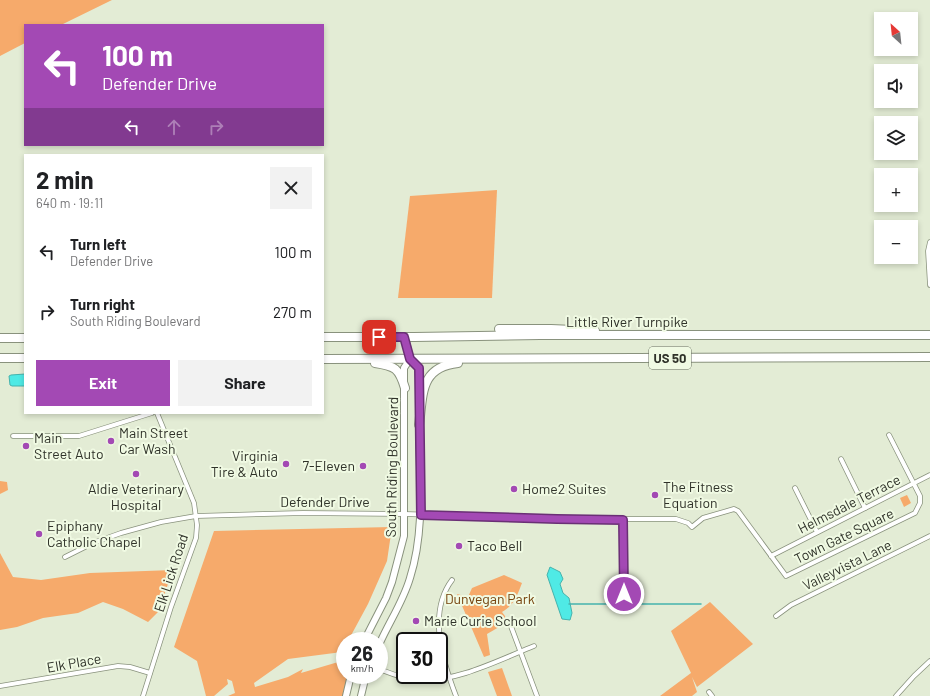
<!DOCTYPE html>
<html lang="en">
<head>
<meta charset="utf-8">
<style>
	:root { --surface:#fff; --page:#f2f2f2; --text:#202124; --muted:#757577; --accent:#a349b4 }
	body { margin:0; font-family:Barlow,sans-serif; background:var(--page); color:var(--text); height:100vh; display:flex; flex-direction:column; font-size:15px; white-space:nowrap }
	* { box-sizing:border-box; margin:0 }
	p { font-size:13px; color:var(--muted) }
	.icon { flex:none; width:22px; height:22px; fill:none; stroke:currentColor; stroke-width:2; stroke-linecap:round; stroke-linejoin:round }
	.map { position:relative; flex:1; overflow:hidden }
	.side { position:absolute; left:24px; top:154px; width:300px; height:260px; display:flex; flex-direction:column; background:var(--surface); border-radius:0px; box-shadow:0 2px 6px #0003 }
	.side>* { flex:none }
	.banner { position:absolute; left:24px; top:24px; width:300px; height:122px; border-radius:0px; box-shadow:0 2px 6px #0003; background:#a349b4; color:#fff; overflow:hidden }
	.needle { width:26px; rotate:333deg }
	.tools { position:absolute; left:874px; top:12px; display:grid; gap:8px }
	.tools a { display:grid; place-items:center; width:44px; height:44px; border-radius:0px; background:var(--surface); box-shadow:0 2px 6px #0003; font-size:20px }
	.speed { position:absolute; left:336px; top:632px; display:flex; gap:8px; font-size:20px; font-weight:700; text-align:center }
	.speed>* { display:grid; place-content:center; width:52px; height:52px; border-radius:50%; background:var(--surface); box-shadow:0 2px 6px #0003; line-height:1 }
	.speed small { font-size:10px; font-weight:400 }
	.speed .limit { border:2px solid #111; border-radius:6px; background:#fff; color:#111 }
	.pin { position:absolute; display:grid; place-items:center; width:34px; height:34px; color:#fff; margin:-17px; border-radius:8px; box-shadow:0 2px 6px #0006 }
	.me { position:absolute; width:44px; margin:-22px; rotate:0deg; stroke-linejoin:round; filter:drop-shadow(0 0 3px #0008) }
	.turn { display:flex; align-items:center; gap:14px; height:84px; padding:0 12px; font-size:18px }
	.turn .icon { width:52px; height:52px; stroke-width:2.5 }
	.turn b { display:block; font-size:28px; line-height:34px }
	.lanes { display:flex; align-items:center; height:38px; padding:0 12px; background:#0003; justify-content:center; gap:20px; direction:ltr }
	.lanes .off { opacity:.35 }
	.round { display:grid; place-items:center; flex:none; width:42px; height:42px; border-radius:0px; background:var(--page) }
	.summary { display:flex; align-items:center; justify-content:space-between; height:68px; padding:0 12px }
	h1 { font-size:24px; font-weight:700; line-height:30px }
	.cta { display:flex; gap:8px; margin-top:auto; padding:8px 12px }
	.cta a { flex:1; height:46px; border-radius:0px; background:var(--accent); color:#fff; font-size:16px; font-weight:700; line-height:46px; text-align:center }
	.cta a+a { background:var(--page); color:var(--text) }
	ul { padding:0; list-style:none }
	li { display:flex; align-items:center; gap:12px; height:60px; padding:0 12px }
	li div { flex:1 }
	li b { display:block; font-size:15px }
	li em { font-style:normal }
	.map>svg:first-child { display:block }
	.green { fill:#f6aa6b }
	.water { fill:#4feae5; stroke:#45b3ad }
	.lines { fill:none; stroke-linecap:round; stroke-linejoin:round }
	.stream { stroke:#45b3ad; stroke-width:1.5 }
	.street-casing { stroke:#89927d; stroke-width:5.5 }
	.secondary-casing { stroke:#89927d; stroke-width:8 }
	.highway-casing { stroke:#89927d; stroke-width:10 }
	.street { stroke:#fff; stroke-width:4 }
	.secondary { stroke:#fff; stroke-width:6 }
	.highway { stroke:#fff; stroke-width:8 }
	.route-casing { stroke:#6a2f75; stroke-width:10 }
	.route { stroke:#a349b4; stroke-width:7 }
	.poi-dot { fill:#a349b4; stroke:#f0fae3; stroke-width:1.5 }
	.labels { text-anchor:middle; stroke-width:4; stroke-linejoin:round; paint-order:stroke }
	.shield { fill:#f0fae3; stroke:#696e61; stroke-width:1 }
	.shield-label { font-size:13px; font-weight:bold; fill:#2f3229 }
	.street-label { font-size:14px; fill:#2f3229; stroke:#f0fae3 }
	.poi-label { font-size:14px; fill:#2f3229; stroke:#f0fae3; text-anchor:start }
	.park-label { font-size:14px; fill:#75420d; stroke:#f0fae3 }
</style>
</head>
<body>
<div class="map">
<svg width="930" height="696" viewBox="0 0 930 696">
	<rect width="100%" height="100%" fill="#e3ecd5"/>
	<!-- green -->
	<g class="green">
		<path d="M 0,0 L 112,0 L 61,25 L 25,25 L 25,43 L 0,56 Z"/>
		<path d="M 497,190 L 492,298 L 398,298 L 410,196 Z"/>
		<path d="M 0,481 L 7,482 L 8,490 L 0,494 Z"/>
		<path d="M 907,495 L 911,503 L 904,507 L 900,498 Z"/>
		<path d="M 392,527 L 387,561 L 368,604 L 348,641 L 345,641 L 345,648 L 342,652 L 288,659 L 254,683 L 255,687 L 288,677 L 303,669 L 301,673 L 345,660 L 345,675 L 348,675 L 347,696 L 228,696 L 235,693 L 232,681 L 227,679 L 228,684 L 214,696 L 206,696 L 197,661 L 174,647 L 214,531 Z"/>
		<path d="M 0,553 L 13,577 L 41,580 L 90,573 L 173,570 L 158,612 L 148,622 L 123,609 L 103,602 L 78,613 L 43,618 L 17,627 L 0,630 Z"/>
		<path d="M 504,575 L 522,583 C 517,596 514,605 502,612 L 505,616 L 506,623 L 487,634 L 490,655 L 484,657 L 457,594 L 468,597 L 472,588 Z"/>
		<path d="M 710,602 L 753,644 L 697,687 L 692,677 L 697,692 L 692,696 L 660,696 L 691,673 L 671,631 Z"/>
		<path d="M 502,668 L 512,696 L 497,696 L 488,672 Z"/>
	</g>
	<!-- water -->
	<g class="water">
		<path d="M 25,374 L 25,386 L 12,386 L 10,385 L 9,376 L 11,375 Z"/>
		<path d="M 550,567 L 560,572 L 563,579 L 560,584 L 563,593 L 569,598 L 572,613 L 570,620 L 562,619 L 547,575 Z"/>
	</g>
	<g class="lines">
		<!-- stream -->
		<path class="stream" d="M 569,604 L 701,604"/>
		<defs>
			<g id="street">
				<path d="M 930,242 L 928,251 L 930,285"/>
				<path d="M 13,436 L 79,436 L 152,413"/>
				<path d="M 841,459 L 865,508"/>
				<path d="M 795,488 L 817,532"/>
				<path d="M 623,520 L 624,594"/>
				<path d="M 771,556 L 930,475"/>
				<path d="M 65,557 L 93,543 L 121,533 L 161,522 L 196,516 L 303,513 L 405,514 L 559,519 L 676,519 L 688,523 L 692,527 L 703,518 L 734,509 L 738,511 L 786,576 L 915,513 L 920,503 L 920,496 L 889,435"/>
				<path d="M 452,580 C 427,613 443,662 456,696"/>
				<path d="M 776,616 L 791,605 L 930,536"/>
				<path d="M 509,621 L 537,696"/>
				<path d="M 379,669 C 392,674 404,679 417,680 C 455,683 499,660 534,646"/>
				<path d="M 0,686 L 118,666 L 130,667 L 150,673"/>
				<path d="M 709,692 L 712,696"/>
				<path d="M 143,696 L 171,607 L 196,538 L 197,525 L 194,503 L 157,413"/>
				<path d="M 896,696 L 914,676 L 930,661"/>
			</g>
			<g id="secondary">
				<path d="M 405,337 L 410,359 L 419,368 L 419,399"/>
				<path d="M 364,641 L 386,598 L 392,582 L 404,536 L 404,368 L 410,359"/>
				<path d="M 379,645 C 389,622 403,602 410,578 C 426,528 419,473 419,420"/>
				<path d="M 346,696 L 351,675"/>
				<path d="M 361,696 L 366,675"/>
			</g>
			<g id="highway">
				<path d="M 499,329 L 551,329 L 595,331"/>
				<path d="M 323,337 L 414,337 L 540,335 L 930,335"/>
				<path d="M 0,338 L 25,338"/>
				<path d="M 0,358 L 25,358"/>
				<path d="M 323,359 L 930,357"/>
				<path d="M 375,363 C 395,366 399,368 405,388"/>
				<path d="M 419,425 C 423,394 420,367 458,363"/>
			</g>
		</defs>
		<!-- street casing -->
		<use href="#street" class="street-casing"/>
		<!-- secondary casing -->
		<use href="#secondary" class="secondary-casing"/>
		<!-- highway casing -->
		<use href="#highway" class="highway-casing"/>
		<!-- street -->
		<use href="#street" class="street"/>
		<!-- secondary -->
		<use href="#secondary" class="secondary"/>
		<!-- highway -->
		<use href="#highway" class="highway"/>
	</g>
	<g class="lines">
		<defs>
			<path id="route" d="M 379,337 L 404,337 L 410,359 L 419,368 L 421,515 L 557,519 L 623,520 L 624,594"/>
		</defs>
		<!-- route casing -->
		<use href="#route" class="route-casing"/>
		<!-- route -->
		<use href="#route" class="route"/>
	</g>
	<!-- markers -->
	<g class="poi-dot">
		<circle cx="111" cy="441" r="4"/>
		<circle cx="26" cy="446" r="4"/>
		<circle cx="286" cy="464" r="4"/>
		<circle cx="363" cy="466" r="4"/>
		<circle cx="136" cy="474" r="4"/>
		<circle cx="514" cy="489" r="4"/>
		<circle cx="655" cy="495" r="4"/>
		<circle cx="39" cy="534" r="4"/>
		<circle cx="459" cy="546" r="4"/>
		<circle cx="416" cy="621" r="4"/>
	</g>
	<g class="labels">
		<!-- shield labels -->
		<rect class="shield" x="649" y="347" width="42" height="22" rx="3"/>
		<g class="shield-label">
			<text x="670" y="363">US 50</text>
		</g>
		<!-- street labels -->
		<g class="street-label">
			<text x="627" y="327">Little River Turnpike</text>
			<text transform="translate(392 467) rotate(-89)" y="5">South Riding Boulevard</text>
			<text x="325" y="507">Defender Drive</text>
			<text transform="translate(849 504) rotate(-27)" y="5">Helmsdale Terrace</text>
			<text transform="translate(844 536) rotate(-26)" y="5">Town Gate Square</text>
			<text transform="translate(847 565) rotate(-26)" y="5">Valleyvista Lane</text>
			<text transform="translate(171 573) rotate(-72)" y="5">Elk Lick Road</text>
			<text transform="translate(74 663) rotate(-10)" y="5">Elk Place</text>
		</g>
		<!-- poi labels -->
		<g class="poi-label">
			<text x="119" y="438">Main Street<tspan x="119" dy="16">Car Wash</tspan></text>
			<text x="34" y="443">Main<tspan x="34" dy="16">Street Auto</tspan></text>
			<text x="278" y="461" text-anchor="end">Virginia<tspan x="278" dy="16">Tire &amp; Auto</tspan></text>
			<text x="355" y="471" text-anchor="end">7-Eleven</text>
			<text x="663" y="492">The Fitness<tspan x="663" dy="16">Equation</tspan></text>
			<text x="136" y="494" text-anchor="middle">Aldie Veterinary<tspan x="136" dy="16">Hospital</tspan></text>
			<text x="522" y="494">Home2 Suites</text>
			<text x="47" y="531">Epiphany<tspan x="47" dy="16">Catholic Chapel</tspan></text>
			<text x="467" y="551">Taco Bell</text>
			<text x="424" y="626">Marie Curie School</text>
		</g>
		<!-- park labels -->
		<g class="park-label">
			<text x="490" y="604">Dunvegan Park</text>
		</g>
	</g>
</svg>
<div class="tools">
<a><svg class="needle" viewBox="-14 -14 28 28"><path d="M0-13l5 13h-10z" fill="#e53935"/><path d="M0 13l5-13h-10z" fill="#757577"/></svg></a>
<a><svg class="icon" aria-label="sound" viewBox="0 0 24 24"><path d="M4 9h4l5-4v14l-5-4H4zM17 9q2 3 0 6"/></svg></a>
<a><svg class="icon" aria-label="layers" viewBox="0 0 24 24"><path d="M12 4l9 5-9 5-9-5zM3 14l9 5 9-5"/></svg></a>
<a>+</a>
<a>−</a>
</div>
<div class="speed"><div>26<small>km/h</small></div><div class="limit">30</div></div>
<div class="pin" style="left:379px;top:337px;background:#d93025"><svg class="icon" aria-label="arrive" viewBox="0 0 24 24"><path d="M6 21V4h12l-3 4 3 4H6"/></svg></div>
<svg class="me" style="left:624px;top:594px" viewBox="-20 -20 40 40"><circle r="17" fill="#a349b4" stroke="#fff" stroke-width="3"/><path d="M0-11L8 9 0 5-8 9z" fill="#fff"/></svg>
<div class="banner">
<div class="turn"><svg class="icon" aria-label="left" viewBox="0 0 24 24"><path d="M17 20v-9H6M10 6l-5 5 5 5"/></svg><div><b>100 m</b>Defender Drive</div></div>
<div class="lanes"><svg class="icon" aria-label="left" viewBox="0 0 24 24"><path d="M17 20v-9H6M10 6l-5 5 5 5"/></svg><svg class="icon off" aria-label="ahead" viewBox="0 0 24 24"><path d="M12 20V5M6 11l6-6 6 6"/></svg><svg class="icon off" aria-label="right" viewBox="0 0 24 24"><path d="M7 20v-9h11M14 6l5 5-5 5"/></svg></div>
</div>
<section class="side">
<div class="summary"><div><h1>2 min</h1><p>640 m · 19:11</p></div><a class="round"><svg class="icon" aria-label="close" viewBox="0 0 24 24"><path d="M6 6l12 12M18 6L6 18"/></svg></a></div>
<ul>
<li><svg class="icon" aria-label="left" viewBox="0 0 24 24"><path d="M17 20v-9H6M10 6l-5 5 5 5"/></svg><div><b>Turn left</b><p>Defender Drive</p></div><em>100 m</em></li>
<li><svg class="icon" aria-label="right" viewBox="0 0 24 24"><path d="M7 20v-9h11M14 6l5 5-5 5"/></svg><div><b>Turn right</b><p>South Riding Boulevard</p></div><em>270 m</em></li>
</ul>
<div class="cta"><a>Exit</a><a>Share</a></div>
</section>
</div>
</body>
</html>
